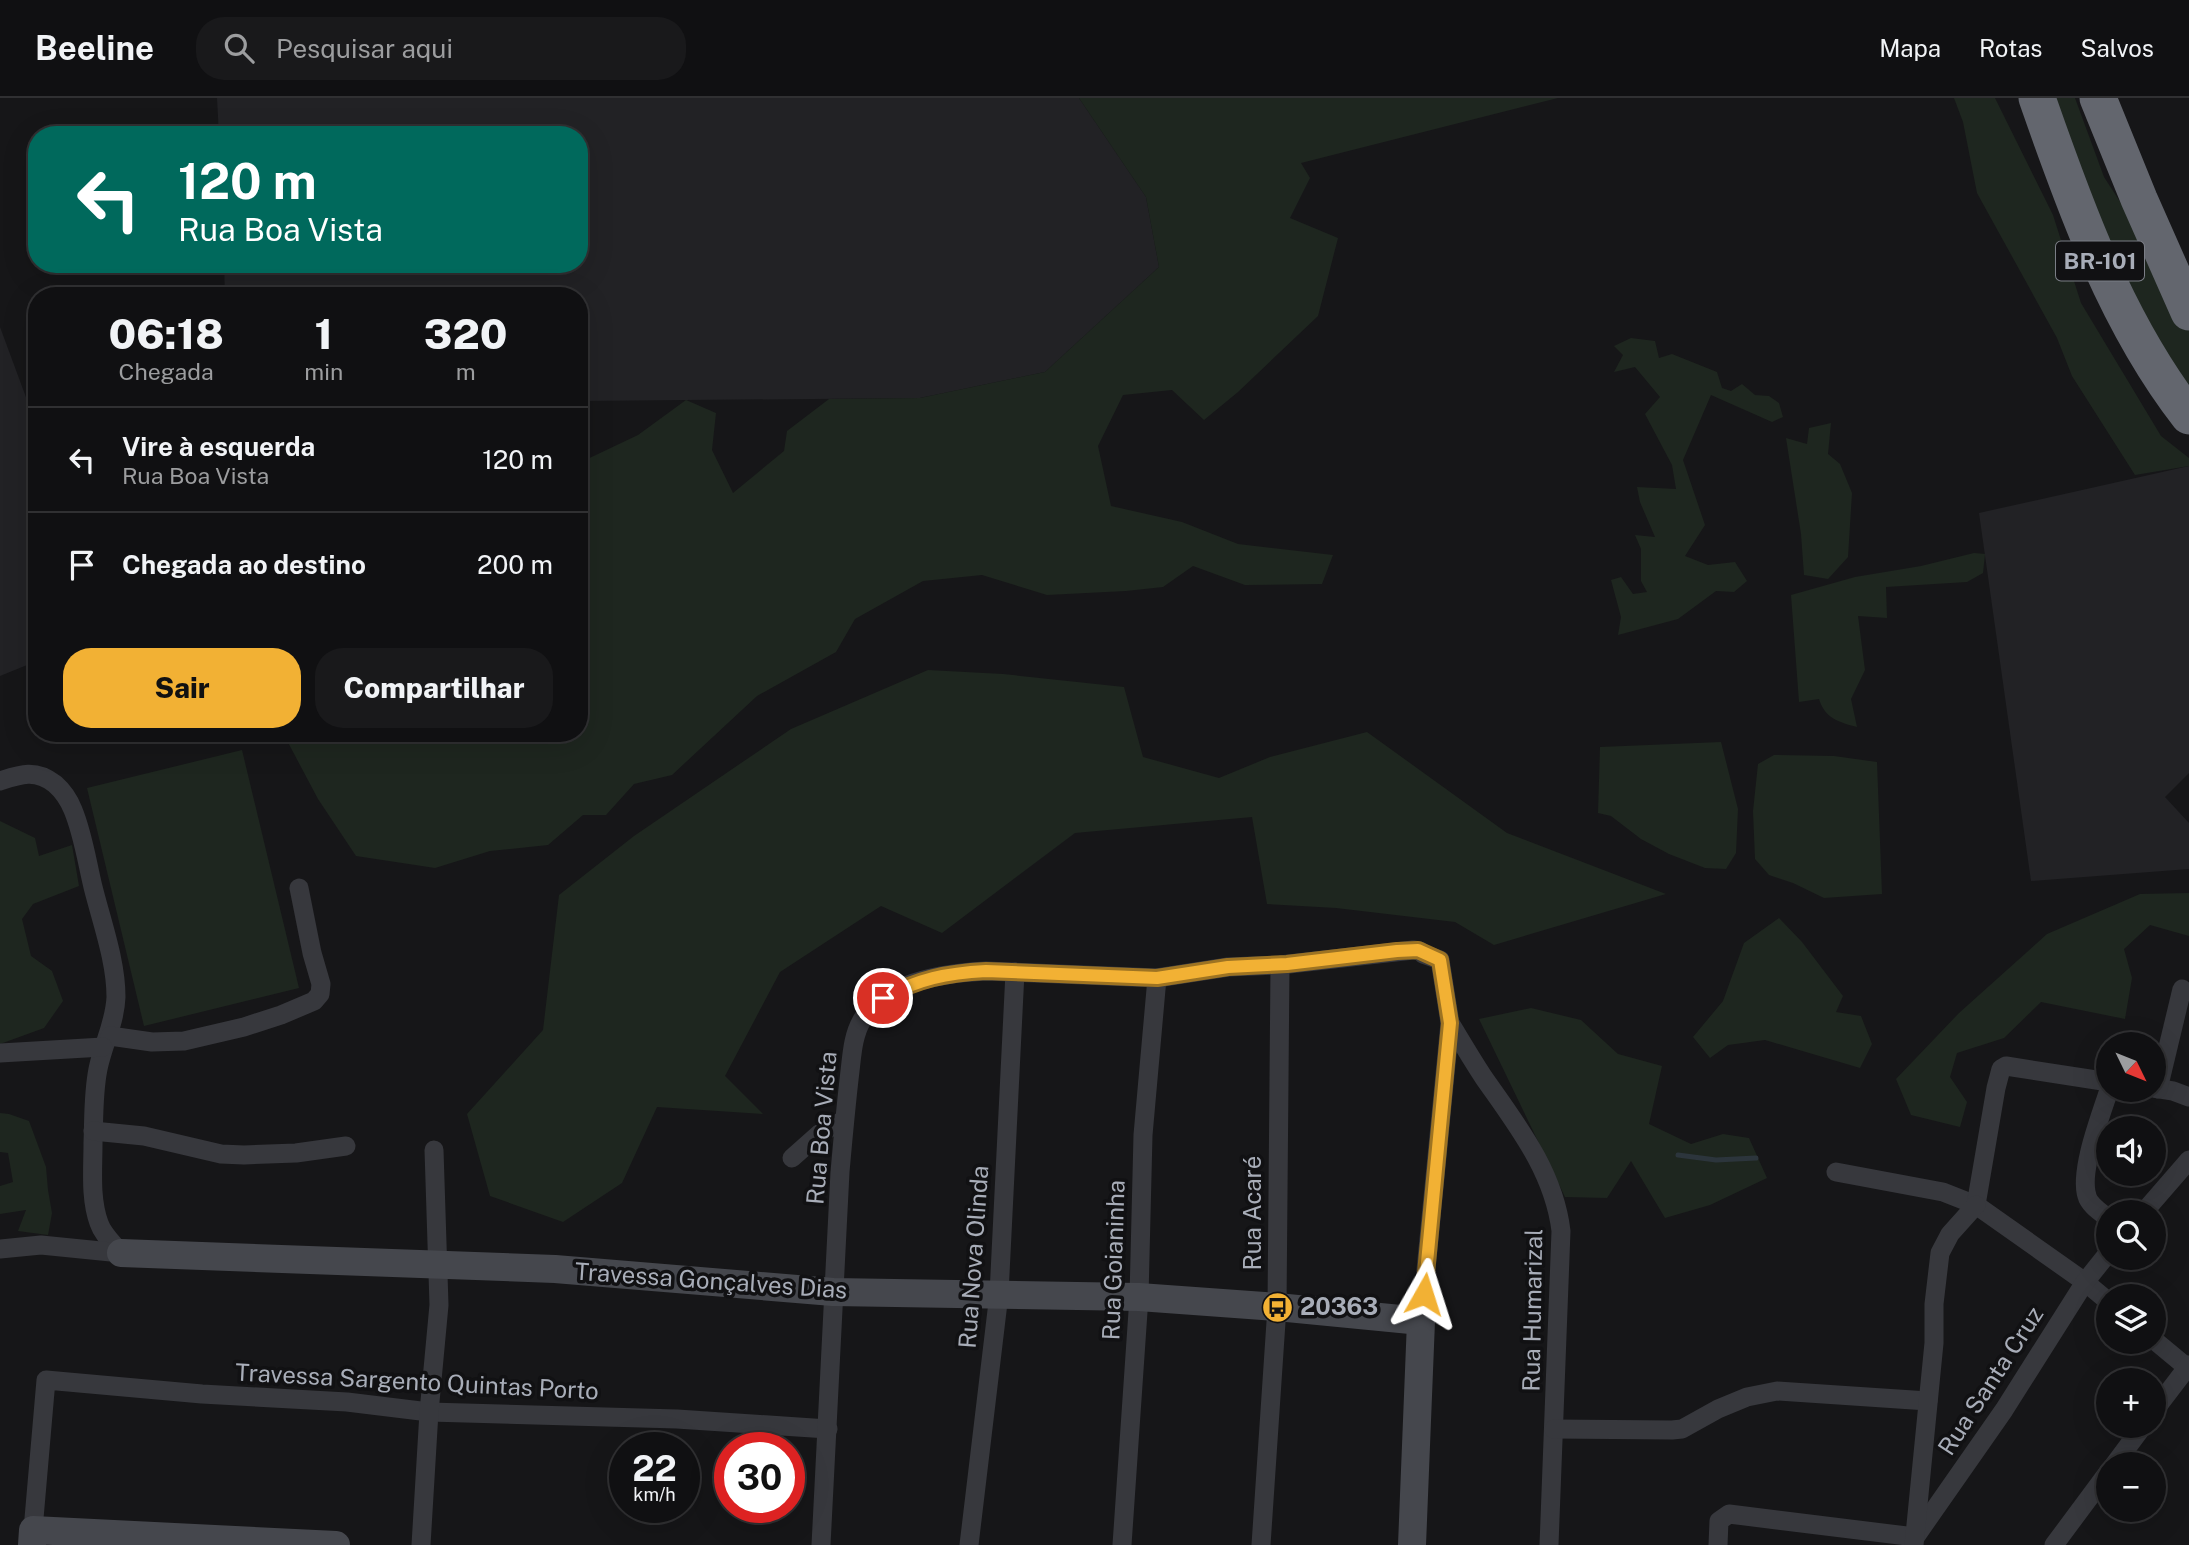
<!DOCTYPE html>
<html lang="pt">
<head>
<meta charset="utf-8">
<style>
	:root { --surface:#101012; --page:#19191b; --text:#f1f3f6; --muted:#9c9d9f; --line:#303032; --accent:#f2b134 }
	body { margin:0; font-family:"Public Sans",sans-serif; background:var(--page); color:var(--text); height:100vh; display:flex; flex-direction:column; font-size:26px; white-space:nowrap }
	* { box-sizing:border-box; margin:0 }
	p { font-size:23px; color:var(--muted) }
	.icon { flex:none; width:38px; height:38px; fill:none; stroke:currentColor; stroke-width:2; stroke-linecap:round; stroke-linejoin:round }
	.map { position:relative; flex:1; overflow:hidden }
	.sheet { position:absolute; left:28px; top:189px; width:560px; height:455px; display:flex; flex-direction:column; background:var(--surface); border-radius:28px; box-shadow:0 7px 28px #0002,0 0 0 2px var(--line) }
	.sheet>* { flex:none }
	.guide { position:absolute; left:28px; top:28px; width:560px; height:147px; border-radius:28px; box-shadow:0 7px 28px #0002,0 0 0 2px var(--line); background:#00695c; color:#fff; overflow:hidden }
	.needle { width:46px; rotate:133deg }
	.fabs { position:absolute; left:2096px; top:934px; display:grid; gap:14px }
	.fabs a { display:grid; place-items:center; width:70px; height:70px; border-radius:50%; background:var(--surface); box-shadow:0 7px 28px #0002,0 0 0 2px var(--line); font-size:35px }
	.speed { position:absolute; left:609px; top:1334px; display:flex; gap:14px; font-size:35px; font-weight:700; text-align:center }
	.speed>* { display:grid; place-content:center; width:91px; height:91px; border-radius:50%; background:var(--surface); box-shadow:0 7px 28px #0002,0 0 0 2px var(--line); line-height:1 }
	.speed small { font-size:18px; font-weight:400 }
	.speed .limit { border:10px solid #d22; background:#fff; color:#111 }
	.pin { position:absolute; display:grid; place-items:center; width:60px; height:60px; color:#fff; margin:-30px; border:4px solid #fff; border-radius:50%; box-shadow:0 2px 7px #0007 }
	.me { position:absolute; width:77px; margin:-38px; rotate:6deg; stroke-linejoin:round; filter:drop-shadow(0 0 5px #0008) }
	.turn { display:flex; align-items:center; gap:24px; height:147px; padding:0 35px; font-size:32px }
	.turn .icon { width:91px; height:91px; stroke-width:2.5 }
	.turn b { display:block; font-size:49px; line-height:60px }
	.eta { display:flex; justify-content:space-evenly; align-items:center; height:119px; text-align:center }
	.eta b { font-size:42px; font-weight:800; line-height:49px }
	.button { display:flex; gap:14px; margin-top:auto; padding:14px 35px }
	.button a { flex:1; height:80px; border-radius:28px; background:var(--accent); color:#111; font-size:28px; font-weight:800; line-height:80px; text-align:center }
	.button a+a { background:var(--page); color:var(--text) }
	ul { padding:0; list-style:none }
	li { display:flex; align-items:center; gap:21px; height:105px; padding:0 35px; border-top:2px solid var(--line) }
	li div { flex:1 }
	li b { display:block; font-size:26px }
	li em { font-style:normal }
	header { display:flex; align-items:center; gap:42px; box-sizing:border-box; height:98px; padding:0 35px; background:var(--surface); border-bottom:2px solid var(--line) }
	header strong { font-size:33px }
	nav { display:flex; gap:38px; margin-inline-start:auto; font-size:24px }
	.search { width:490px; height:63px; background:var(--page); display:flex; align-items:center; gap:18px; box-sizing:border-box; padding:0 24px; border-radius:28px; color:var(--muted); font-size:26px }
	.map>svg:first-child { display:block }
	.built { fill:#222225 }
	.green { fill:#1e261f }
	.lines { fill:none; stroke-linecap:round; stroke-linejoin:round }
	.stream { stroke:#2c353c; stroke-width:5 }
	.street { stroke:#37383d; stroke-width:19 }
	.secondary { stroke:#45474d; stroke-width:28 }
	.highway { stroke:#63666e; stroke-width:37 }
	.route-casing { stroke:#9d7322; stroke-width:18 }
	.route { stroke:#f2b134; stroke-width:12 }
	.labels { text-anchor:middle; stroke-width:7; stroke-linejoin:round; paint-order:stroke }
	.shield { fill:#111113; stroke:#7b7e86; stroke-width:2 }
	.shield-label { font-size:23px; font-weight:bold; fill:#a8adb8 }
	.street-label { font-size:24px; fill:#a8adb8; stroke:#111113 }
	.poi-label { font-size:24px; font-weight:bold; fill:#a8adb8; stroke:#111113; text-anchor:start }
</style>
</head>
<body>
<header>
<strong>Beeline</strong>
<div class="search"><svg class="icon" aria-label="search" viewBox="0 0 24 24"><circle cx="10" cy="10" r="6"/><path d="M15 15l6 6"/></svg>Pesquisar aqui</div>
<nav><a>Mapa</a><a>Rotas</a><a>Salvos</a></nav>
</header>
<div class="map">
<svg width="2189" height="1447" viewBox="0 0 2189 1447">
	<rect width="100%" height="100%" fill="#161618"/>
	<!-- built -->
	<g class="built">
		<path d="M 217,0 L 1079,0 L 1146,99 L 1159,169 L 1045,274 L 920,300 L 579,303 L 579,198 L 225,198 L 224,166 L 579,166 L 579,37 L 219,37 Z"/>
		<path d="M 0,229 L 37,329 L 37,563 L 0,578 Z"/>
		<path d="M 2189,368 L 2189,675 L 2165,699 L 2189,725 L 2189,771 L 2031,783 L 1979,415 Z"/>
	</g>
	<!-- green -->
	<g class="green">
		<path d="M 1079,0 L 1558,0 L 1301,65 L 1310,80 L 1290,120 L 1338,140 L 1318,218 L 1238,294 L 1204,322 L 1172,292 L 1123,297 L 1098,348 L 1111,408 L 1182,424 L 1238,446 L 1333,457 L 1322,486 L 1245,487 L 1193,468 L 1163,489 L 1126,493 L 1047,497 L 982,477 L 923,483 L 855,521 L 836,554 L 757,598 L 672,677 L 634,686 L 606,717 L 583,717 L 548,747 L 490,753 L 435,770 L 356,758 L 318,701 L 283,635 L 579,635 L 579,365 L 638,337 L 686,302 L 716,315 L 712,352 L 733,395 L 784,353 L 787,333 L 829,301 L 920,300 L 1045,274 L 1159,169 L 1146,99 Z"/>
		<path d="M 1954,0 L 1995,0 L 2053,117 L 2081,205 L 2161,338 L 2189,360 L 2189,368 L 2135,377 L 2072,278 L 2057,240 L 1977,95 L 1963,24 Z"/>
		<path d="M 2047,0 L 2075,0 L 2104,79 L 2139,133 L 2189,231 L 2189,301 L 2157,253 Z"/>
		<path d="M 1631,240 L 1655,243 L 1659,260 L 1672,256 L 1717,274 L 1722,290 L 1731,293 L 1742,286 L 1755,297 L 1769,298 L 1779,305 L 1783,319 L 1772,324 L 1711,297 L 1683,362 L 1705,427 L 1685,458 L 1708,467 L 1735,464 L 1747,483 L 1734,494 L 1716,493 L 1678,521 L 1618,537 L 1621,519 L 1611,482 L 1621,479 L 1633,496 L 1647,494 L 1641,483 L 1641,451 L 1635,437 L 1655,439 L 1640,404 L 1637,389 L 1676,391 L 1672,367 L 1645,316 L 1660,299 L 1635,269 L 1614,274 L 1623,257 L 1614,248 Z"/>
		<path d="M 1831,325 L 1828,356 L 1840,366 L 1852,395 L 1848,459 L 1828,481 L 1804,477 L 1801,436 L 1786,340 L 1807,346 L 1809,330 Z"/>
		<path d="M 1974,455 L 1985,456 L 1983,475 L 1967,484 L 1886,489 L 1887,520 L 1858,518 L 1865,572 L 1851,601 L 1857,629 C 1838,624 1825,620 1819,601 L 1799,604 L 1791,497 L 1855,479 L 1921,468 Z"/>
		<path d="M 928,572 L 1003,576 L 1124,589 L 1143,659 L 1219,680 L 1270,659 L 1367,634 L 1507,735 L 1666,796 L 1494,847 L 1455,824 L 1336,810 L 1267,806 L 1252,719 L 1075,735 L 942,835 L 881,808 L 780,874 L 725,978 L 763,1016 L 657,1009 L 622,1085 L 563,1124 L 490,1098 L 467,1016 L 543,932 L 559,797 L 634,738 L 791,631 Z"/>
		<path d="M 1721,644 L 1738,711 L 1736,755 L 1726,771 L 1705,770 L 1669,756 L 1641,741 L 1611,718 L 1598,715 L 1600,649 Z"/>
		<path d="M 242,652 L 299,890 L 144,928 L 87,690 Z"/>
		<path d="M 1774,657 L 1834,658 L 1877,664 L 1882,796 L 1824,800 L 1793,785 L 1769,777 L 1755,761 L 1753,713 L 1758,666 Z"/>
		<path d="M 0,723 L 35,740 L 39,758 L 72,747 L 79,788 L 33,806 L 22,821 L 31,858 L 52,873 L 63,903 L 44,930 L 0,946 Z"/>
		<path d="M 2189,795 L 2189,838 L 2150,827 L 2124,851 L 2132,880 L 2125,921 L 2041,904 L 2004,940 L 1957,955 L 1950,979 L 1967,1004 L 1960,1029 L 1911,1017 L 1896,981 L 1959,915 L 2047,836 L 2140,796 Z"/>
		<path d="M 1779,820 L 1802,844 L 1843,898 L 1836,914 L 1861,918 L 1872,946 L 1860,970 L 1765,942 L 1728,947 L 1710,960 L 1693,939 L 1723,903 L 1744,845 Z"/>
		<path d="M 1531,910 L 1581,922 L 1618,956 L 1662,968 L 1649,1026 L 1691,1046 L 1723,1036 L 1749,1040 L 1767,1080 L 1710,1107 L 1665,1120 L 1631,1063 L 1607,1100 L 1565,1099 L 1479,921 Z"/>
		<path d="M 0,1015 L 9,1016 L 29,1023 L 46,1069 L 48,1092 L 52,1115 L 48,1137 L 18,1133 L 26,1112 L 0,1116 L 0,1088 L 13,1084 L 8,1055 L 0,1054 Z"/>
	</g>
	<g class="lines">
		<!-- stream -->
		<path class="stream" d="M 1678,1057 L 1716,1062 L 1756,1060"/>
		<!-- street -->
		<g class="street">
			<path d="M 0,683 C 21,676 36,671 55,686 C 63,693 69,702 73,712 C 83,736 87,764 93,789 C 102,825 116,863 116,899 C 115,925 103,946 98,971 C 93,996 94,1020 93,1045 C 93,1072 90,1100 99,1125 C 103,1137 113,1145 121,1155"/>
			<path d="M 1450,925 C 1461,943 1472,962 1484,980 C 1517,1027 1554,1074 1561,1133 L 1549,1447"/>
			<path d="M 110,938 L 152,944 L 184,943 L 244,929 L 281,917 L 314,903 L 320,896 L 321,886 L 312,855 L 299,790"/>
			<path d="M 0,955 L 103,949"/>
			<path d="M 2154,990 L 2173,993 L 2189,999"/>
			<path d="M 2158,991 L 2182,891"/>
			<path d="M 2109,992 C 2101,1017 2079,1073 2087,1098 C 2089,1107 2102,1115 2109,1121"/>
			<path d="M 93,1033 L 144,1038 L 221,1056 L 244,1057 L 296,1055 L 346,1048"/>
			<path d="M 792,1060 L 819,1036 L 844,1022"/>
			<path d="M 1836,1074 L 1943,1094 L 1976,1107 L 2085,1184 L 2109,1204"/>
			<path d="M 1976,1107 L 1996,990 L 2001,971 L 2006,968 L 2109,984"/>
			<path d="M 2143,1115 L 2189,1062"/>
			<path d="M 0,1151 L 41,1147 L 121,1155"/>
			<path d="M 2154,1242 L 2189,1271"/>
			<path d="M 2154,1313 L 2189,1267"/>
			<path d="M 1554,1331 L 1672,1332 L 1682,1331 L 1718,1311 L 1747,1299 L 1777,1293 L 1928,1303"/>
			<path d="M 2114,1367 L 2143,1328"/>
			<path d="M 33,1432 L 46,1282 L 202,1296 L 347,1304 L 429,1314 L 677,1321 L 828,1331"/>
			<path d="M 1916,1438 L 2004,1312 L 2085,1184 L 2109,1154"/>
			<path d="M 421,1447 L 429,1314 L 439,1207 L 434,1052"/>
			<path d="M 821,1447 C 828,1323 833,1198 840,1074 C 843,1040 846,1007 850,973 C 852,956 853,937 862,922 C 885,883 946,875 986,873 L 1157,880 L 1228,869 L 1280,867 L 1413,852 L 1420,853 L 1423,856 L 1440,862 L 1450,925 L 1421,1223"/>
			<path d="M 969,1447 L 999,1196 L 1015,874"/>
			<path d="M 1122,1447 L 1139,1199 L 1143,1037 L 1157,880"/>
			<path d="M 1261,1447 L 1277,1209 L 1280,867"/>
			<path d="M 1718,1447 L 1719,1423 L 1729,1416 L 1915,1439"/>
			<path d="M 1914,1447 L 1934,1245 L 1934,1206 L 1940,1155 L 1950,1136 L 1976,1107"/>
			<path d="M 2054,1447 L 2109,1373"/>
		</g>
		<!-- secondary -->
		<g class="secondary">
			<path d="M 121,1155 L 555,1171 L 833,1194 L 1139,1199 L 1277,1209 L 1421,1223 L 1412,1447"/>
			<path d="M 32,1447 L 33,1432 L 336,1447"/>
		</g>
		<!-- highway -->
		<g class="highway">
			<path d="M 2037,0 C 2075,109 2117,226 2189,318"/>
			<path d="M 2098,0 L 2139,101 L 2189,214"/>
		</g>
	</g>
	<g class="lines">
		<defs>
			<path id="route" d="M 883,900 C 918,881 947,875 986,873 L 1157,880 L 1228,869 L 1287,866 L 1397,853 L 1418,852 L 1440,862 L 1450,925 L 1424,1196"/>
		</defs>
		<!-- route casing -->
		<use href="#route" class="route-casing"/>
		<!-- route -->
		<use href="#route" class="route"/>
	</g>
	<!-- icons -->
	<defs>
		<symbol id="bus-disc" viewBox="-11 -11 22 22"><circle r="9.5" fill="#f2b134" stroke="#111113"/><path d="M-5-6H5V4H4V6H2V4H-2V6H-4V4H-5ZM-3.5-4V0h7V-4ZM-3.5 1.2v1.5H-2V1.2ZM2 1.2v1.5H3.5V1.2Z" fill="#111"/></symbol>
	</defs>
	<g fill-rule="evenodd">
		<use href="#bus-disc" x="1260" y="1192" width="35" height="35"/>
	</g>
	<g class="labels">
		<!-- shield labels -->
		<rect class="shield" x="2056" y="143.5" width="88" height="39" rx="5"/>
		<g class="shield-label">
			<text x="2100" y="171">BR-101</text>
		</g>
		<!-- street labels -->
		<g class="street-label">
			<text transform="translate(822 1030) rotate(-85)" y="8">Rua Boa Vista</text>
			<text transform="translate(1253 1115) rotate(-90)" y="8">Rua Acaré</text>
			<text transform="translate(974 1159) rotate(-86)" y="8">Rua Nova Olinda</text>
			<text transform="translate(1114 1162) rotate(-88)" y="8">Rua Goianinha</text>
			<text transform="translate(711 1183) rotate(4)" y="8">Travessa Gonçalves Dias</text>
			<text transform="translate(1533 1212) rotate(-89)" y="8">Rua Humarizal</text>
			<text transform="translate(1991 1283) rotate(-57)" y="8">Rua Santa Cruz</text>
			<text transform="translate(417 1284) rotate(3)" y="8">Travessa Sargento Quintas Porto</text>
		</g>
		<!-- poi labels -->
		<g class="poi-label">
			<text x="1300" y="1217">20363</text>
		</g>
	</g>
</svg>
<div class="fabs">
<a><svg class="needle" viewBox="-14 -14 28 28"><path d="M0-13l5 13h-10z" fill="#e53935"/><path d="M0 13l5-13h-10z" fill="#9c9d9f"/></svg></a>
<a><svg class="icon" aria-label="sound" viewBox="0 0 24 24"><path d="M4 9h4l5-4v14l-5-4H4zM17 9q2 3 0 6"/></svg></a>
<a><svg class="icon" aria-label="search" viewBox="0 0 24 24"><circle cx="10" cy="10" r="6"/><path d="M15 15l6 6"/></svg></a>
<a><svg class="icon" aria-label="layers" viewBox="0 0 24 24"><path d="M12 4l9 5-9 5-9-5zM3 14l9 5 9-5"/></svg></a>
<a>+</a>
<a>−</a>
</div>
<div class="speed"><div>22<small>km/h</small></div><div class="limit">30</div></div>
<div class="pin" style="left:883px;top:900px;background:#d93025"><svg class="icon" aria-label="arrive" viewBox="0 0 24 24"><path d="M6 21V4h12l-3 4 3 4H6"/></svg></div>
<svg class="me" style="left:1424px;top:1196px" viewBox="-20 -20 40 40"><path d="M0-17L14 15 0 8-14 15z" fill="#f2b134" stroke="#fff" stroke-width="4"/></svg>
<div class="guide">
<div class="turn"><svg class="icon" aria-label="left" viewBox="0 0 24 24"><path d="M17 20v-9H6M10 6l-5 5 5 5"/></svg><div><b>120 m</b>Rua Boa Vista</div></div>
</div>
<section class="sheet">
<div class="eta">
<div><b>06:18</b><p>Chegada</p></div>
<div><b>1</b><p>min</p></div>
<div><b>320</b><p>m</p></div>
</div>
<ul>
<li><svg class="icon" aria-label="left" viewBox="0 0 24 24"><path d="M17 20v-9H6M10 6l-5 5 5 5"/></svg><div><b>Vire à esquerda</b><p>Rua Boa Vista</p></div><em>120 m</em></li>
<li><svg class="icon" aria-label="arrive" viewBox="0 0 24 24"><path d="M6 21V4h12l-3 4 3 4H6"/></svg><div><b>Chegada ao destino</b></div><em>200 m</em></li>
</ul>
<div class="button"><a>Sair</a><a>Compartilhar</a></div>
</section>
</div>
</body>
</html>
